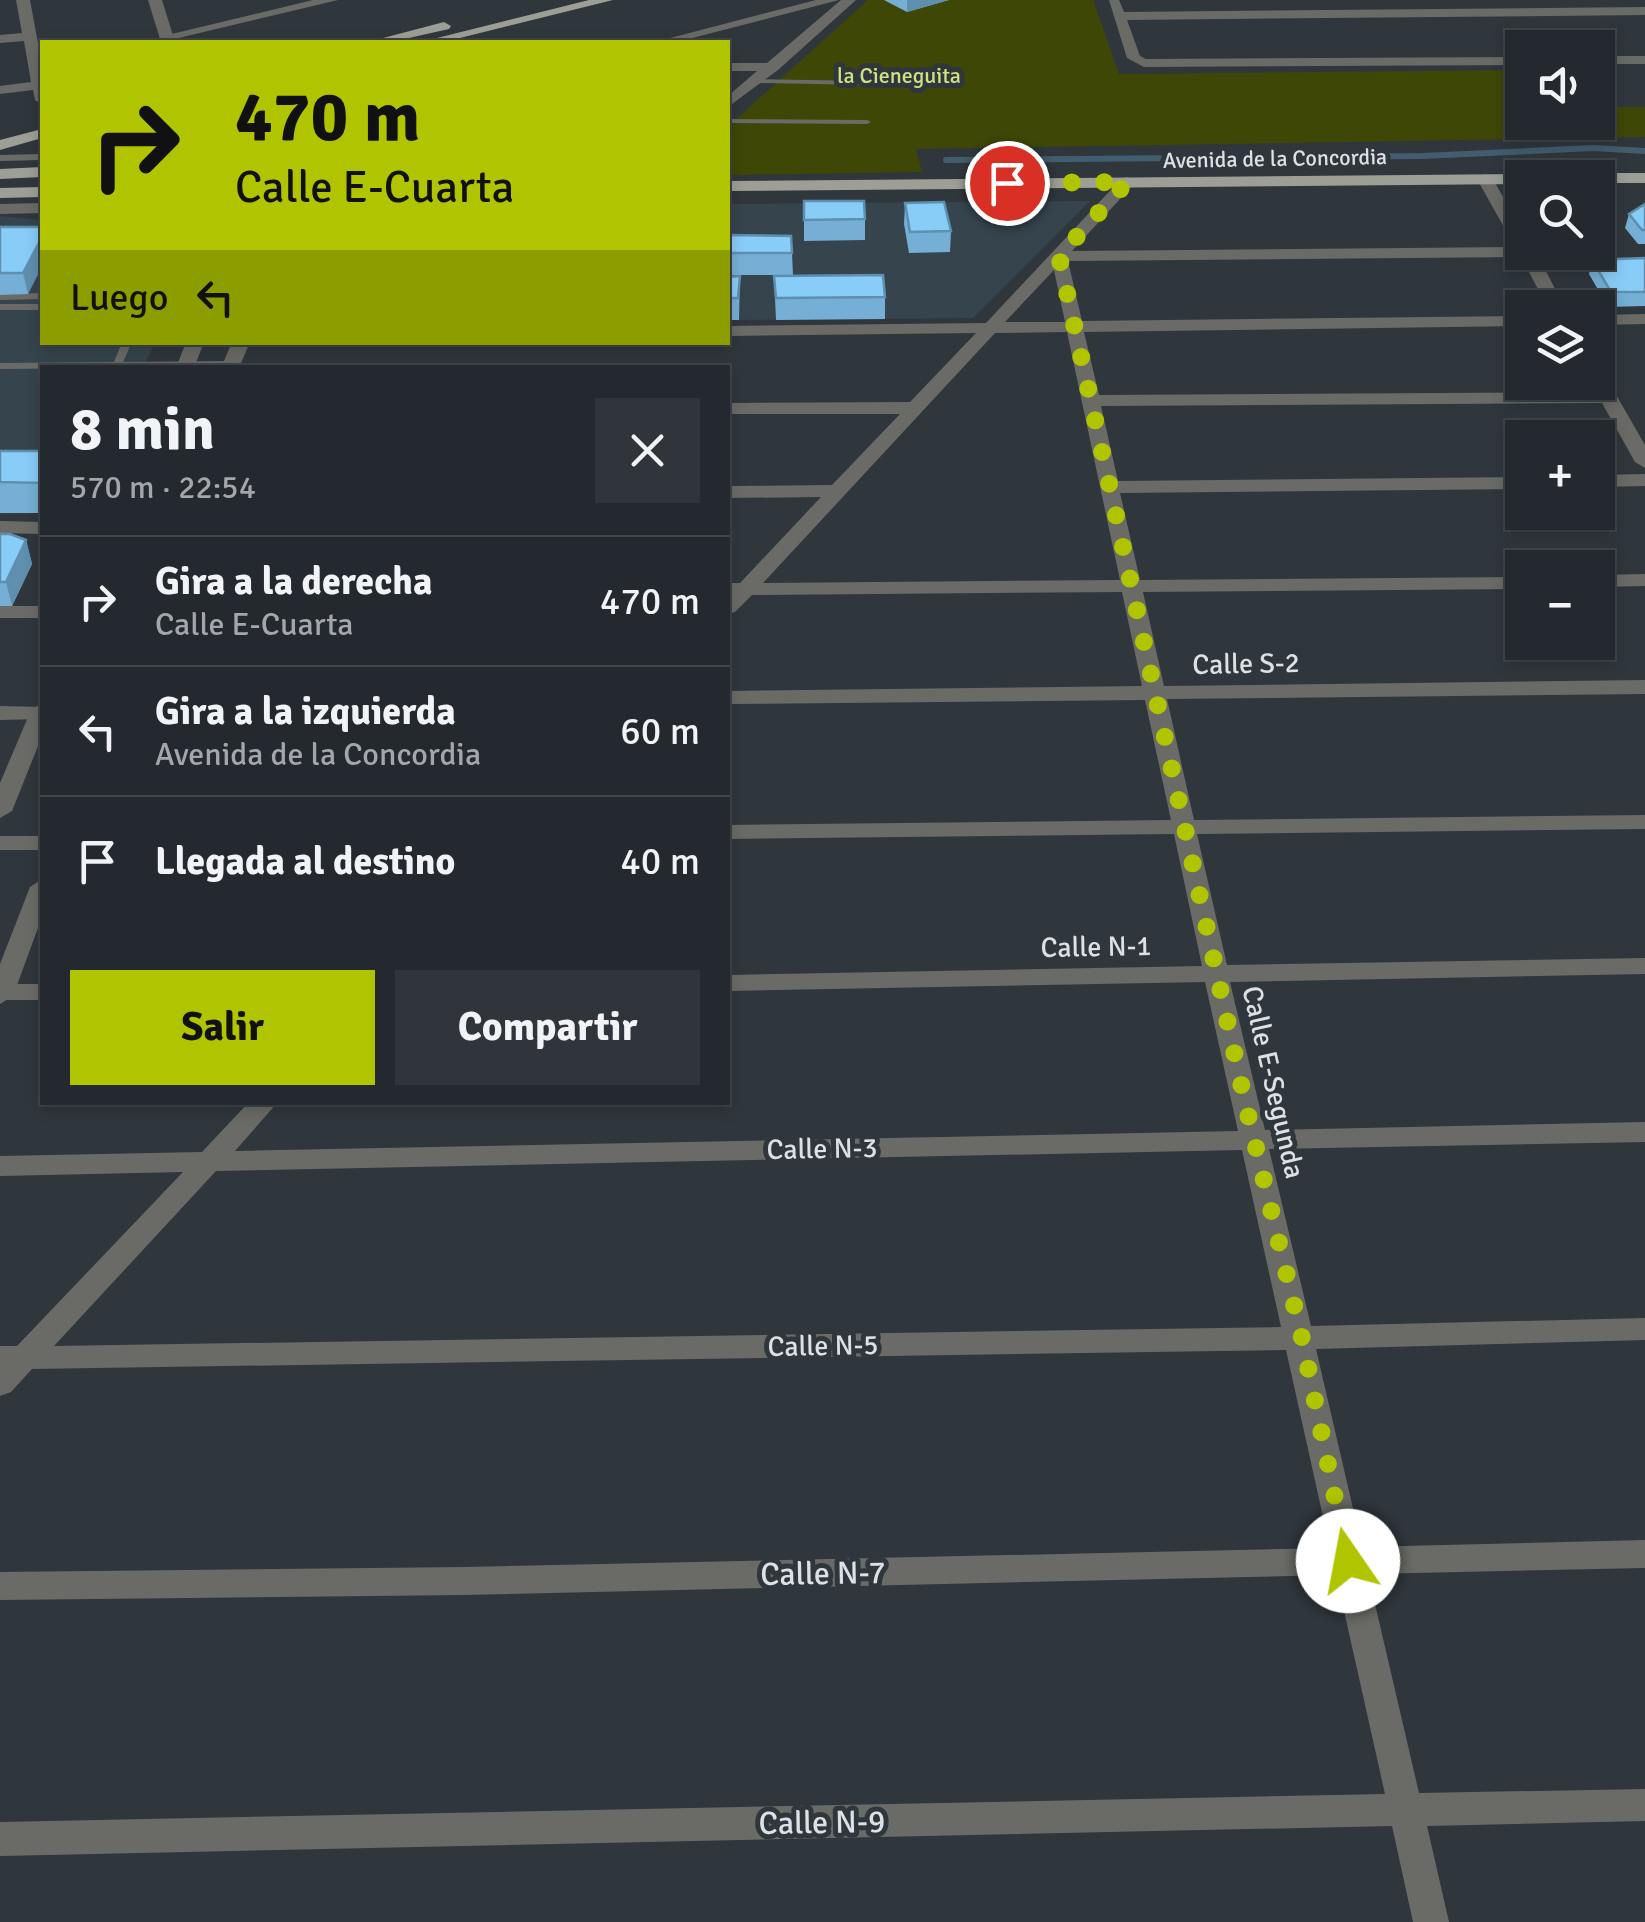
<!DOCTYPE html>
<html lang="es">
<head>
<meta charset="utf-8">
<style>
	:root { --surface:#23292e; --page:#2f353a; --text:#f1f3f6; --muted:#a3a6aa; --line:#40454a; --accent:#b0c500 }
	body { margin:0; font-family:Signika,sans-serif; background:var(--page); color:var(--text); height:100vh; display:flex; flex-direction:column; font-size:38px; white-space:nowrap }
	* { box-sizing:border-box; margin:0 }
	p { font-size:32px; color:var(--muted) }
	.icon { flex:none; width:55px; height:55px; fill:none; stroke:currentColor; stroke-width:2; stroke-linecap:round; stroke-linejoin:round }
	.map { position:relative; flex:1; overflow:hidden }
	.details { position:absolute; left:40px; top:365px; width:690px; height:740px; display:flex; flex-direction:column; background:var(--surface); border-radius:0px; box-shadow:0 5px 15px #0003,0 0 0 2px var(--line) }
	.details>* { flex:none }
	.top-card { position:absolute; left:40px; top:40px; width:690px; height:305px; border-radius:0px; box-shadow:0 5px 15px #0003,0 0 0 2px var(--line); background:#b0c500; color:#111; overflow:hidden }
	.controls { position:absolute; left:1505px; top:30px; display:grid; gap:20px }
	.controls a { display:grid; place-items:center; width:110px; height:110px; border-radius:0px; background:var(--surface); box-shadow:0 5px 15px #0003,0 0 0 2px var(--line); font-size:50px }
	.pin { position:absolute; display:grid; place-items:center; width:85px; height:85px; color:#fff; margin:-42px; border:5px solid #fff; border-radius:50%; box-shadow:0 2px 10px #0007 }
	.me { position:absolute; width:110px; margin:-55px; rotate:348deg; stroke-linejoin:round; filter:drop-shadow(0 0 8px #0008) }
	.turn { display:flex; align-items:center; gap:35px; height:210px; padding:0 30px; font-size:45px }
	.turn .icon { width:130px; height:130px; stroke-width:2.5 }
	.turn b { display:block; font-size:70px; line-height:85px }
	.then { display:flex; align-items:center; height:95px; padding:0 30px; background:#0003; gap:20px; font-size:38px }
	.round { display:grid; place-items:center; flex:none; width:105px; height:105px; border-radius:0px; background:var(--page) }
	.headline { display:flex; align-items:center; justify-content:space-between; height:170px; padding:0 30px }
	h1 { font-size:60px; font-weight:700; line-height:75px }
	.button { display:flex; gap:20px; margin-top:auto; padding:20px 30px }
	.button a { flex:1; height:115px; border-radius:0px; background:var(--accent); color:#111; font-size:40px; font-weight:700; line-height:115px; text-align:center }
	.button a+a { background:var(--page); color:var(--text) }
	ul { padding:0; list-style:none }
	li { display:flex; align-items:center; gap:30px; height:130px; padding:0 30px; border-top:2px solid var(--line) }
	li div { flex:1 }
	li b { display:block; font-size:38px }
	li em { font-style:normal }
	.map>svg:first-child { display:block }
	.built { fill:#36444d }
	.green { fill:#3f4706 }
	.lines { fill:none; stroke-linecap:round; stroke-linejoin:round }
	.stream { stroke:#425d6d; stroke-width:6 }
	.service { fill:#6a6b67; fill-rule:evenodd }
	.minor { fill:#6a6b67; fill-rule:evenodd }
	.tertiary { fill:#6a6b67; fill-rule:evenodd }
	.primary { fill:#9d9f96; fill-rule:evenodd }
	.wall { fill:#75afd5 }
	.shaded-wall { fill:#5f8fae }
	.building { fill:#88ccf8; stroke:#5f8fae; stroke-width:2.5 }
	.route { stroke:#b0c500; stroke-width:18; stroke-dasharray:0 32.4 }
	.labels { text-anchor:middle; stroke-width:10; stroke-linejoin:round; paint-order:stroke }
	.far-park-label { font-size:22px; fill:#d0e180; stroke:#2f373d }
	.far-street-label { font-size:22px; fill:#dce1e5; stroke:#2f373d }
	.street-label { font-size:28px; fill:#dce1e5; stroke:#2f373d }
	.near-street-label { font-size:32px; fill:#dce1e5; stroke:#2f373d }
</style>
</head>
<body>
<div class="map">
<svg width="1645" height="1922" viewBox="0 0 1645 1922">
	<rect width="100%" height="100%" fill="#2f373d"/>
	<!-- built -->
	<g class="built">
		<path d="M 1090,201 L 973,318 L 728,320 L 728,204 Z"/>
		<path d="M 0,216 L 42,220 L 42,342 L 155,343 L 143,367 L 42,368 L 42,513 L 0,514 Z"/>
	</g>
	<!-- green -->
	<path class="green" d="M 868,0 L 1093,0 L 1119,74 L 1522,70 L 1522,122 L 1598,122 L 1598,107 L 1645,107 L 1645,137 L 916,149 L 922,172 L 729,175 L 733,122 Z"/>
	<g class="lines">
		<!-- stream -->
		<path class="stream" d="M 946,160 L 1422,156 L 1593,148 L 1645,151"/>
		<!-- service -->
		<g class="service">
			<path d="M 753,79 L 868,81 L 872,83 L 868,85 L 756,83 L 753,83 Z"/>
			<path d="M 728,119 L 867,120 L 871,122 L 867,124 L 728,123 Z"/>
			<path d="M 42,154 L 42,160 L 0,161 L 0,155 Z"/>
			<path d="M 1610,175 L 1614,178 L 1611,196 L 1598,207 L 1598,200 L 1603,195 L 1606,178 Z"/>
			<path d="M 42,293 L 42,299 L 0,300 L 0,294 Z"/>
			<rect x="0" y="304" width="42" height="6"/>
			<path d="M 122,342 L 132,342 L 123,362 L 231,361 L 236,364 L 231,367 L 0,369 L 0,363 L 114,362 Z"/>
		</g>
		<!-- minor -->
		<g class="minor">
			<path d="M 16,0 L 30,0 L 42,65 L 42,104 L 35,100 L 33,90 L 0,94 L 0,86 L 31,82 L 24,41 L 0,43 L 0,35 L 22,33 Z"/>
			<path d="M 313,0 L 338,0 L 166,41 L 159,37 Z"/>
			<path d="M 816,0 L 839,0 L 677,42 L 655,42 Z"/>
			<path d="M 841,0 L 856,0 L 778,70 L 728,107 L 728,96 L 757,71 L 728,71 L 728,63 L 767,63 Z"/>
			<path d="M 1109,0 L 1119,0 L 1124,12 L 1645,7 L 1645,15 L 1127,20 L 1140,56 L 1146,59 L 1522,57 L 1522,65 L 1144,67 L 1127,58 Z"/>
			<rect x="1598" y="56" width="47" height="8"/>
			<path d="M 1485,174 L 1493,179 L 1522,231 L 1522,252 L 1536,252 L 1565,308 L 1548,308 L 1521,257 L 1068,261 L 1082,321 L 1522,316 L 1522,326 L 1084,332 L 1099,395 L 1596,392 L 1591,382 L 1598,382 L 1598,374 L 1607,379 L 1645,445 L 1645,468 L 1635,462 L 1602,403 L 1101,406 L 1118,481 L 1522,477 L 1522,489 L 1120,493 L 1140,580 L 1522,577 L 1522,589 L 1143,592 L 1164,686 L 1645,680 L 1645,694 L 1167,699 L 1194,820 L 1645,815 L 1645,829 L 1197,834 L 1227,965 L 1645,958 L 1645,974 L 1230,982 L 1265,1130 L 1645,1122 L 1645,1142 L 1269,1149 L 1311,1326 L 1645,1318 L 1645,1340 L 1316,1349 L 1362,1547 L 1645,1540 L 1645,1568 L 1368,1574 L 1419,1793 L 1645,1789 L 1645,1821 L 1427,1826 L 1449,1922 L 1413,1922 L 1392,1826 L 0,1856 L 0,1822 L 1385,1794 L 1336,1575 L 464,1595 L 0,1600 L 0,1572 L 464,1567 L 1330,1548 L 1286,1350 L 32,1369 L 11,1392 L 0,1396 L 0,1346 L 17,1346 L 183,1172 L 0,1176 L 0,1156 L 202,1152 L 249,1102 L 278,1102 L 235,1151 L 1238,1131 L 1205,982 L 728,991 L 728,975 L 1202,966 L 1174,834 L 728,839 L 728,825 L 1171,820 L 1145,700 L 728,704 L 728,691 L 1142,686 L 1122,592 L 752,595 L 735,612 L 728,614 L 728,583 L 740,583 L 821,497 L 728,498 L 728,486 L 832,485 L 900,414 L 728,414 L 728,403 L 910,402 L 976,333 L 728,336 L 728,326 L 986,323 L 1121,179 L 1127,177 L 1135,182 L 1133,185 L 1072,251 L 1515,247 L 1477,179 ZM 1054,270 L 1065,322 L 1005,322 ZM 1067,332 L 1120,580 L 763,583 L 995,333 ZM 1242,1150 L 1281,1327 L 54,1346 L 216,1171 Z"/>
			<path d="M 1645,314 L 1645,324 L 1598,325 L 1598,315 Z"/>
			<path d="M 1645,474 L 1645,486 L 1598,487 L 1598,475 Z"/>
			<path d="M 0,521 L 42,522 L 42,534 L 0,533 Z"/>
			<path d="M 1645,574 L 1645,586 L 1598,587 L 1598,575 Z"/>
			<rect x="0" y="606" width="42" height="12"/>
			<path d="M 0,706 L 42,707 L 42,719 L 0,720 Z"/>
			<rect x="0" y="836" width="42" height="14"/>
			<rect x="0" y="984" width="42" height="16"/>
		</g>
		<!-- tertiary -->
		<g class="tertiary">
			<path d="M 148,0 L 162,0 L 175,42 L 161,42 Z"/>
			<path d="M 42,203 L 42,213 L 0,214 L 0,204 Z"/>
			<path d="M 186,342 L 204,342 L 194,368 L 176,368 Z"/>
			<path d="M 232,342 L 250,342 L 239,368 L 221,368 Z"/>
			<path d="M 42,703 L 42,736 L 12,811 L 0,818 L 0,783 L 31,710 Z"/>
			<path d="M 42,879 L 42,917 L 13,996 L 0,1004 L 0,964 L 30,887 Z"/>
		</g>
		<!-- primary -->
		<g class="primary">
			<path d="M 589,0 L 613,0 L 444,42 L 421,42 Z"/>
			<path d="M 444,22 L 451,26 L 449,29 L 391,42 L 368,42 Z"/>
			<path d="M 42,129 L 42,138 L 0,150 L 0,140 Z"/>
			<path d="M 42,167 L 42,177 L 0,179 L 0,169 Z"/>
			<path d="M 1645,173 L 1645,183 L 1598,183 L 1598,178 L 1591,178 L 1598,173 Z"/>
			<path d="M 1522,174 L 1529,178 L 1522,178 L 1522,184 L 728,191 L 728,181 Z"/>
			<path d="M 42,187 L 42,197 L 0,198 L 0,188 Z"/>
		</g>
	</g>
	<!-- wall -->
	<g class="wall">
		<path d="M 884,0 L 949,0 L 907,12 Z"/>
		<path d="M 804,201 L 865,219 L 865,240 L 804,241 Z"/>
		<path d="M 905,203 L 951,231 L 950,252 L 909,253 L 904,224 Z"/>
		<path d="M 1645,204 L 1645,244 L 1638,244 L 1625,228 L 1629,214 Z"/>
		<path d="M 0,227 L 42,227 L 28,294 L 0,295 Z"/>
		<path d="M 728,235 L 792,253 L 793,275 L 728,275 Z"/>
		<path d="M 1645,258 L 1645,306 L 1608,307 L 1589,274 L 1592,260 Z"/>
		<path d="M 740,276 L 739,320 L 728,320 L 728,277 Z"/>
		<path d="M 774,276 L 885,297 L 885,319 L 776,320 Z"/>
		<rect x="0" y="451" width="42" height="62"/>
		<path d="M 0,534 L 26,540 L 32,564 L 12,606 L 0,606 Z"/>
	</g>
	<!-- shaded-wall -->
	<g class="shaded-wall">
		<path d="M 907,0 L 949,0 L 907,12 Z"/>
		<path d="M 1608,203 L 1606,210 L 1598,215 L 1598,209 Z"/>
		<path d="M 42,237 L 42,267 L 28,294 L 23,273 Z"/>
		<path d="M 26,540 L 32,564 L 12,606 L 6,582 Z"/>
	</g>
	<!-- building -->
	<g class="building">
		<path d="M 1598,200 L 1608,203 L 1598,209 Z"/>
		<path d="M 804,201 L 864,201 L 865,219 L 804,220 Z"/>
		<path d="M 944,202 L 951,231 L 910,232 L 905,203 Z"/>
		<path d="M 1645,204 L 1645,230 L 1642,230 L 1629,214 Z"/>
		<path d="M 0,227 L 42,227 L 42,237 L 23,273 L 0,273 Z"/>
		<path d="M 728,235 L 791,236 L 792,253 L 728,253 Z"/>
		<path d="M 1645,258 L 1645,292 L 1611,292 L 1592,260 Z"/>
		<path d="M 883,275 L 885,297 L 776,298 L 774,276 Z"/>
		<path d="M 740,276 L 738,298 L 728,298 L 728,277 Z"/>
		<path d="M 0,451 L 42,451 L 42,483 L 0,482 Z"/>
		<path d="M 0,534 L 10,534 L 26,540 L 6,582 L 0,582 Z"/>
	</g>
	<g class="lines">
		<!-- route -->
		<path class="route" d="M 1007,183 L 1127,182 L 1059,256 L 1246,1106 L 1302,1338 L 1348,1561"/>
	</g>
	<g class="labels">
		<!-- far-park labels -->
		<g class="far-park-label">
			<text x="899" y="83">la Cieneguita</text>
		</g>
		<!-- far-street labels -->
		<g class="far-street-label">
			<text transform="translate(1275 158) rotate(-1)" y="8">Avenida de la Concordia</text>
		</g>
		<!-- street labels -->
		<g class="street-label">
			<text transform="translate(1246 663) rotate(-1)" y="10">Calle S-2</text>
			<text transform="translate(1096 946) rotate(-1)" y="10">Calle N-1</text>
			<text transform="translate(1274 1082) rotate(77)" y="10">Calle E-Segunda</text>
			<text transform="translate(822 1148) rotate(-1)" y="10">Calle N-3</text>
			<text transform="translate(823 1345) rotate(-1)" y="10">Calle N-5</text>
		</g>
		<!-- near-street labels -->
		<g class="near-street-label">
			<text transform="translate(823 1573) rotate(-1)" y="11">Calle N-7</text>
			<text transform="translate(822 1822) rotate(-1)" y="11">Calle N-9</text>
		</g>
	</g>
</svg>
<div class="controls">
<a><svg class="icon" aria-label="sound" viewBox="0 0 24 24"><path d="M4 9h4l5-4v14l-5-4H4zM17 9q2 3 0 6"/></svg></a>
<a><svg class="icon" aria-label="search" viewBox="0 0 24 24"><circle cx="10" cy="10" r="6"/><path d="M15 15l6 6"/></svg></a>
<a><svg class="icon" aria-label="layers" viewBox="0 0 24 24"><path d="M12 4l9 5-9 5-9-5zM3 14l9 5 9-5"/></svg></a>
<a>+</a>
<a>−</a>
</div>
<div class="pin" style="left:1007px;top:183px;background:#d93025"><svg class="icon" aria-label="arrive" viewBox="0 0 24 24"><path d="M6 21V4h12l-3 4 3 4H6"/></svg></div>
<svg class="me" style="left:1348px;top:1561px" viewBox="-20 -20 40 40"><circle r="19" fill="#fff"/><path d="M0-13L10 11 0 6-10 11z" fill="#b0c500"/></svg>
<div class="top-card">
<div class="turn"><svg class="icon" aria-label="right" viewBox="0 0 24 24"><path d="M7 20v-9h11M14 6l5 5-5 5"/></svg><div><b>470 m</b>Calle E-Cuarta</div></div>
<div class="then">Luego<svg class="icon" aria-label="left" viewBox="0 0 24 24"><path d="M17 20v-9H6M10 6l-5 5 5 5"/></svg></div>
</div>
<section class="details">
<div class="headline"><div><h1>8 min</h1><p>570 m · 22:54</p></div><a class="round"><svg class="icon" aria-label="close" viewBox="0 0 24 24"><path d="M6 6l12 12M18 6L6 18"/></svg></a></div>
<ul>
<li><svg class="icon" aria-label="right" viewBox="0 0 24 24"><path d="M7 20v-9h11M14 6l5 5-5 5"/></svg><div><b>Gira a la derecha</b><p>Calle E-Cuarta</p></div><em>470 m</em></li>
<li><svg class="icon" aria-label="left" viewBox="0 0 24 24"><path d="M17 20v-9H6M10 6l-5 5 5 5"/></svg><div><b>Gira a la izquierda</b><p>Avenida de la Concordia</p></div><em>60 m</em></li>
<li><svg class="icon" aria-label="arrive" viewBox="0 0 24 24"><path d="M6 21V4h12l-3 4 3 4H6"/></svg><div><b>Llegada al destino</b></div><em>40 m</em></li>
</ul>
<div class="button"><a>Salir</a><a>Compartir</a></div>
</section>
</div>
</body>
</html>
